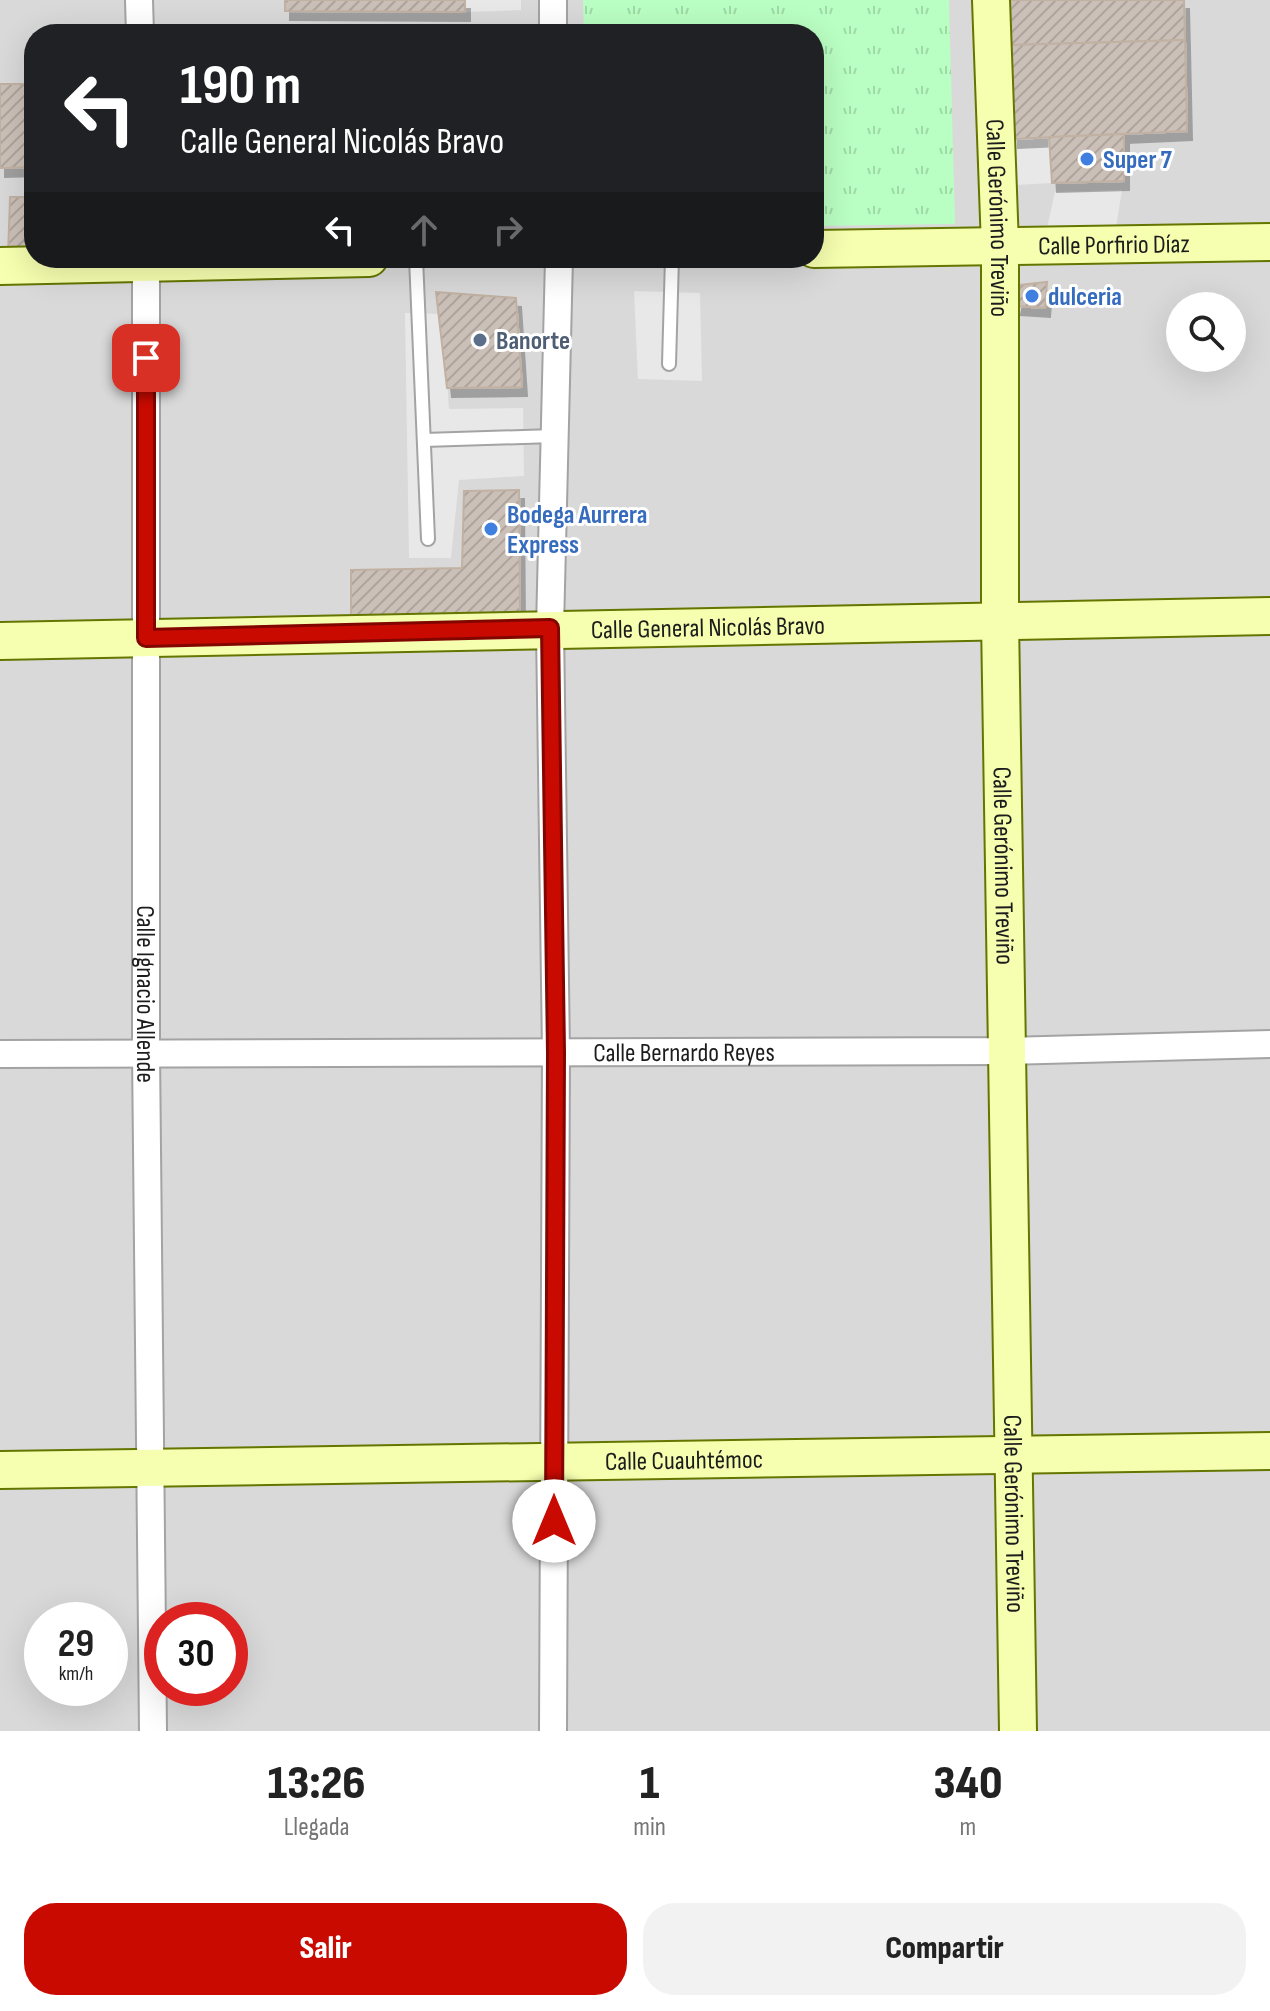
<!DOCTYPE html>
<html lang="es">
<head>
<meta charset="utf-8">
<style>
	:root { --surface:#fff; --page:#f2f2f2; --text:#222; --muted:#767676; --accent:#c80a00 }
	body { margin:0; font-family:"Sofia Sans Condensed",sans-serif; background:var(--page); color:var(--text); height:100vh; display:flex; flex-direction:column; font-size:30px; white-space:nowrap }
	* { box-sizing:border-box; margin:0 }
	p { font-size:26px; color:var(--muted) }
	.icon { flex:none; width:44px; height:44px; fill:none; stroke:currentColor; stroke-width:2; stroke-linecap:round; stroke-linejoin:round }
	.map { position:relative; height:1731px; overflow:hidden }
	.side { display:flex; flex-direction:column; background:var(--surface); flex:1 }
	.side>* { flex:none }
	.hud { position:absolute; left:24px; top:24px; width:800px; height:244px; border-radius:32px; box-shadow:0 8px 32px #0002; background:#202124; color:#fff; overflow:hidden }
	.tools { position:absolute; left:1166px; top:292px; display:grid; gap:16px }
	.tools a { display:grid; place-items:center; width:80px; height:80px; border-radius:50%; background:var(--surface); box-shadow:0 8px 32px #0002; font-size:40px }
	.speed { position:absolute; left:24px; top:1602px; display:flex; gap:16px; font-size:40px; font-weight:700; text-align:center }
	.speed>* { display:grid; place-content:center; width:104px; height:104px; border-radius:50%; background:var(--surface); box-shadow:0 8px 32px #0002; line-height:1 }
	.speed small { font-size:20px; font-weight:400 }
	.speed .limit { border:12px solid #d22; background:#fff; color:#111 }
	.pin { position:absolute; display:grid; place-items:center; width:68px; height:68px; color:#fff; margin:-34px; border-radius:16px; box-shadow:0 4px 12px #0006 }
	.me { position:absolute; width:88px; margin:-44px; rotate:0deg; stroke-linejoin:round; filter:drop-shadow(0 0 6px #0008) }
	.turn { display:flex; align-items:center; gap:28px; height:168px; padding:0 24px; font-size:36px }
	.turn .icon { width:104px; height:104px; stroke-width:2.5 }
	.turn b { display:block; font-size:56px; line-height:68px }
	.lanes { display:flex; align-items:center; height:76px; padding:0 24px; background:#0003; justify-content:center; gap:40px; direction:ltr }
	.lanes .off { opacity:.35 }
	.eta { display:flex; justify-content:space-evenly; align-items:center; height:136px; text-align:center }
	.eta b { font-size:48px; font-weight:800; line-height:56px }
	.cta { display:flex; gap:16px; margin-top:auto; padding:16px 24px }
	.cta a { flex:1; height:92px; border-radius:32px; background:var(--accent); color:#fff; font-size:32px; font-weight:800; line-height:92px; text-align:center }
	.cta a+a { background:var(--page); color:var(--text) }
	.map>svg:first-child { display:block }
	.residential { fill:#dad9d9; fill-rule:evenodd }
	.park { fill:url(#park-tufts) }
	.parking { fill:#e8e8e8 }
	.building { fill:url(#building-hatch); stroke:#c1b1a2; stroke-width:2; filter:url(#shadow) }
	.lines { fill:none; stroke-linecap:round; stroke-linejoin:round }
	.lane-casing { stroke:#a3a3a3; stroke-width:16 }
	.street-casing { stroke:#a3a3a3; stroke-width:30 }
	.secondary-casing { stroke:#647600; stroke-width:40 }
	.lane { stroke:#fff; stroke-width:12 }
	.street { stroke:#fff; stroke-width:26 }
	.secondary { stroke:#f6feaf; stroke-width:36 }
	.route-casing { stroke:#820600; stroke-width:20 }
	.route { stroke:#c80a00; stroke-width:14 }
	.shop-dot { fill:#3f7fe0; stroke:#fff; stroke-width:3 }
	.service-dot { fill:#5c6f8a; stroke:#fff; stroke-width:3 }
	.labels { text-anchor:middle; stroke-width:6; stroke-linejoin:round; paint-order:stroke }
	.shop-label { font-size:26px; font-weight:bold; fill:#366cbe; stroke:#fff; text-anchor:start }
	.street-label { font-size:26px; fill:#1c1c1c; stroke:#fff }
	.service-label { font-size:26px; font-weight:bold; fill:#4e5e75; stroke:#fff; text-anchor:start }
</style>
</head>
<body>
<div class="map">
<svg width="1270" height="1731" viewBox="0 0 1270 1731">
	<defs>
		<pattern id="park-tufts" width="24" height="20" patternUnits="userSpaceOnUse" patternTransform="scale(2)"><rect width="24" height="20" fill="#b9fec2"/><path d="M3 7l-1-3M5 7V3M7 7l1-3M15 17l-1-3M17 17v-4M19 17l1-3" fill="none" stroke="#9ed9a6"/></pattern>
		<pattern id="building-hatch" width="6" height="6" patternUnits="userSpaceOnUse" patternTransform="scale(2)"><rect width="6" height="6" fill="#cbc0b7"/><path d="M-1 1l2-2M0 6l6-6M5 7l2-2" fill="none" stroke="#aea49d"/></pattern>
		<filter id="shadow"><feDropShadow dx="5" dy="9" stdDeviation="0" flood-color="#0004"/></filter>
	</defs>
	<rect width="100%" height="100%" fill="#efebe1"/>
	<!-- residential -->
	<path class="residential" d="M 0,0 L 1270,0 L 1270,1731 L 0,1731 ZM 34,34 L 814,34 L 814,258 L 34,258 ZM 1180,306 L 1232,306 L 1232,358 L 1180,358 ZM 42,1620 L 110,1620 L 110,1688 L 42,1688 ZM 162,1620 L 230,1620 L 230,1688 L 162,1688 Z"/>
	<!-- park -->
	<path class="park" d="M 583,0 L 949,0 L 955,224 L 814,226 L 814,34 L 584,34 Z"/>
	<!-- parking -->
	<g class="parking">
		<path d="M 465,0 L 521,0 L 521,10 L 465,12 Z"/>
		<path d="M 1049,137 L 1052,183 L 1015,185 L 1013,139 Z"/>
		<path d="M 1122,190 L 1116,227 L 1047,228 L 1055,192 Z"/>
		<path d="M 634,291 L 700,293 L 702,381 L 638,379 Z"/>
		<path d="M 405,313 L 442,314 L 449,409 L 523,408 L 524,476 L 459,480 L 451,558 L 409,558 Z"/>
	</g>
	<!-- building -->
	<g class="building">
		<path d="M 285,0 L 465,0 L 465,12 L 285,11 Z"/>
		<path d="M 1010,0 L 1184,0 L 1185,40 L 1011,45 Z"/>
		<path d="M 1185,40 L 1187,131 L 1013,139 L 1011,45 Z"/>
		<path d="M 0,84 L 34,84 L 34,167 L 0,168 Z"/>
		<path d="M 1124,134 L 1124,181 L 1052,183 L 1049,137 Z"/>
		<path d="M 10,197 L 34,197 L 34,256 L 8,256 Z"/>
		<path d="M 1047,282 L 1045,308 L 1016,306 L 1020,285 Z"/>
		<path d="M 436,292 L 516,298 L 522,387 L 447,388 Z"/>
		<path d="M 519,490 L 520,617 L 351,621 L 351,570 L 462,568 L 464,491 Z"/>
	</g>
	<g class="lines">
		<defs>
			<g id="lane">
				<path d="M 416,258 L 428,539"/>
				<path d="M 669,364 L 672,258"/>
				<path d="M 424,440 L 554,436"/>
			</g>
			<g id="street">
				<path d="M 139,0 L 140,34"/>
				<path d="M 553,0 L 553,34"/>
				<path id="s1" d="M 146,258 L 146,1052 L 153,1731"/>
				<path id="s2" d="M 0,1054 L 1007,1051 L 1270,1044"/>
				<path d="M 553,1731 L 556,1053 L 550,628 L 559,258"/>
			</g>
			<g id="secondary">
				<path id="s3" d="M 991,0 L 1000,246 L 1000,620 L 1018,1731"/>
				<path id="s4" d="M 814,249 L 1270,242"/>
				<path d="M 0,266 L 369,258"/>
				<path id="s5" d="M 0,641 L 1270,616"/>
				<path id="s6" d="M 0,1470 L 1270,1451"/>
			</g>
		</defs>
		<!-- lane casing -->
		<use href="#lane" class="lane-casing"/>
		<!-- street casing -->
		<use href="#street" class="street-casing"/>
		<!-- secondary casing -->
		<use href="#secondary" class="secondary-casing"/>
		<!-- lane -->
		<use href="#lane" class="lane"/>
		<!-- street -->
		<use href="#street" class="street"/>
		<!-- secondary -->
		<use href="#secondary" class="secondary"/>
	</g>
	<g class="lines">
		<defs>
			<path id="route" d="M 146,358 L 146,638 L 550,628 L 556,1053 L 554,1521"/>
		</defs>
		<!-- route casing -->
		<use href="#route" class="route-casing"/>
		<!-- route -->
		<use href="#route" class="route"/>
	</g>
	<!-- markers -->
	<g class="shop-dot">
		<circle cx="1087" cy="159" r="8"/>
		<circle cx="1032" cy="296" r="8"/>
		<circle cx="491" cy="529" r="8"/>
	</g>
	<circle class="service-dot" cx="480" cy="340" r="8"/>
	<g class="labels">
		<!-- shop labels -->
		<g class="shop-label">
			<text x="1103" y="168">Super 7</text>
			<text x="1048" y="305">dulceria</text>
			<text x="507" y="523">Bodega Aurrera<tspan x="507" dy="30">Express</tspan></text>
		</g>
		<!-- street labels -->
		<g class="street-label">
			<text dy="9" stroke="none"><textPath href="#s3" startOffset="218">Calle Gerónimo Treviño</textPath></text>
			<text dy="9" stroke="none"><textPath href="#s4" startOffset="300">Calle Porfirio Díaz</textPath></text>
			<text dy="9" stroke="none"><textPath href="#s5" startOffset="708">Calle General Nicolás Bravo</textPath></text>
			<text dy="9" stroke="none"><textPath href="#s3" startOffset="866">Calle Gerónimo Treviño</textPath></text>
			<text dy="9" stroke="none"><textPath href="#s1" startOffset="736">Calle Ignacio Allende</textPath></text>
			<text dy="9" stroke="none"><textPath href="#s2" startOffset="684">Calle Bernardo Reyes</textPath></text>
			<text dy="9" stroke="none"><textPath href="#s6" startOffset="684">Calle Cuauhtémoc</textPath></text>
			<text dy="9" stroke="none"><textPath href="#s3" startOffset="1514">Calle Gerónimo Treviño</textPath></text>
		</g>
		<!-- service labels -->
		<g class="service-label">
			<text x="496" y="349">Banorte</text>
		</g>
	</g>
</svg>
<div class="tools">
<a><svg class="icon" aria-label="search" viewBox="0 0 24 24"><circle cx="10" cy="10" r="6"/><path d="M15 15l6 6"/></svg></a>
</div>
<div class="speed"><div>29<small>km/h</small></div><div class="limit">30</div></div>
<div class="pin" style="left:146px;top:358px;background:#d93025"><svg class="icon" aria-label="arrive" viewBox="0 0 24 24"><path d="M6 21V4h12l-3 4 3 4H6"/></svg></div>
<svg class="me" style="left:554px;top:1521px" viewBox="-20 -20 40 40"><circle r="19" fill="#fff"/><path d="M0-13L10 11 0 6-10 11z" fill="#c80a00"/></svg>
<div class="hud">
<div class="turn"><svg class="icon" aria-label="left" viewBox="0 0 24 24"><path d="M17 20v-9H6M10 6l-5 5 5 5"/></svg><div><b>190 m</b>Calle General Nicolás Bravo</div></div>
<div class="lanes"><svg class="icon" aria-label="left" viewBox="0 0 24 24"><path d="M17 20v-9H6M10 6l-5 5 5 5"/></svg><svg class="icon off" aria-label="ahead" viewBox="0 0 24 24"><path d="M12 20V5M6 11l6-6 6 6"/></svg><svg class="icon off" aria-label="right" viewBox="0 0 24 24"><path d="M7 20v-9h11M14 6l5 5-5 5"/></svg></div>
</div>
</div>
<section class="side">
<div class="eta">
<div><b>13:26</b><p>Llegada</p></div>
<div><b>1</b><p>min</p></div>
<div><b>340</b><p>m</p></div>
</div>
<div class="cta"><a>Salir</a><a>Compartir</a></div>
</section>
</body>
</html>
